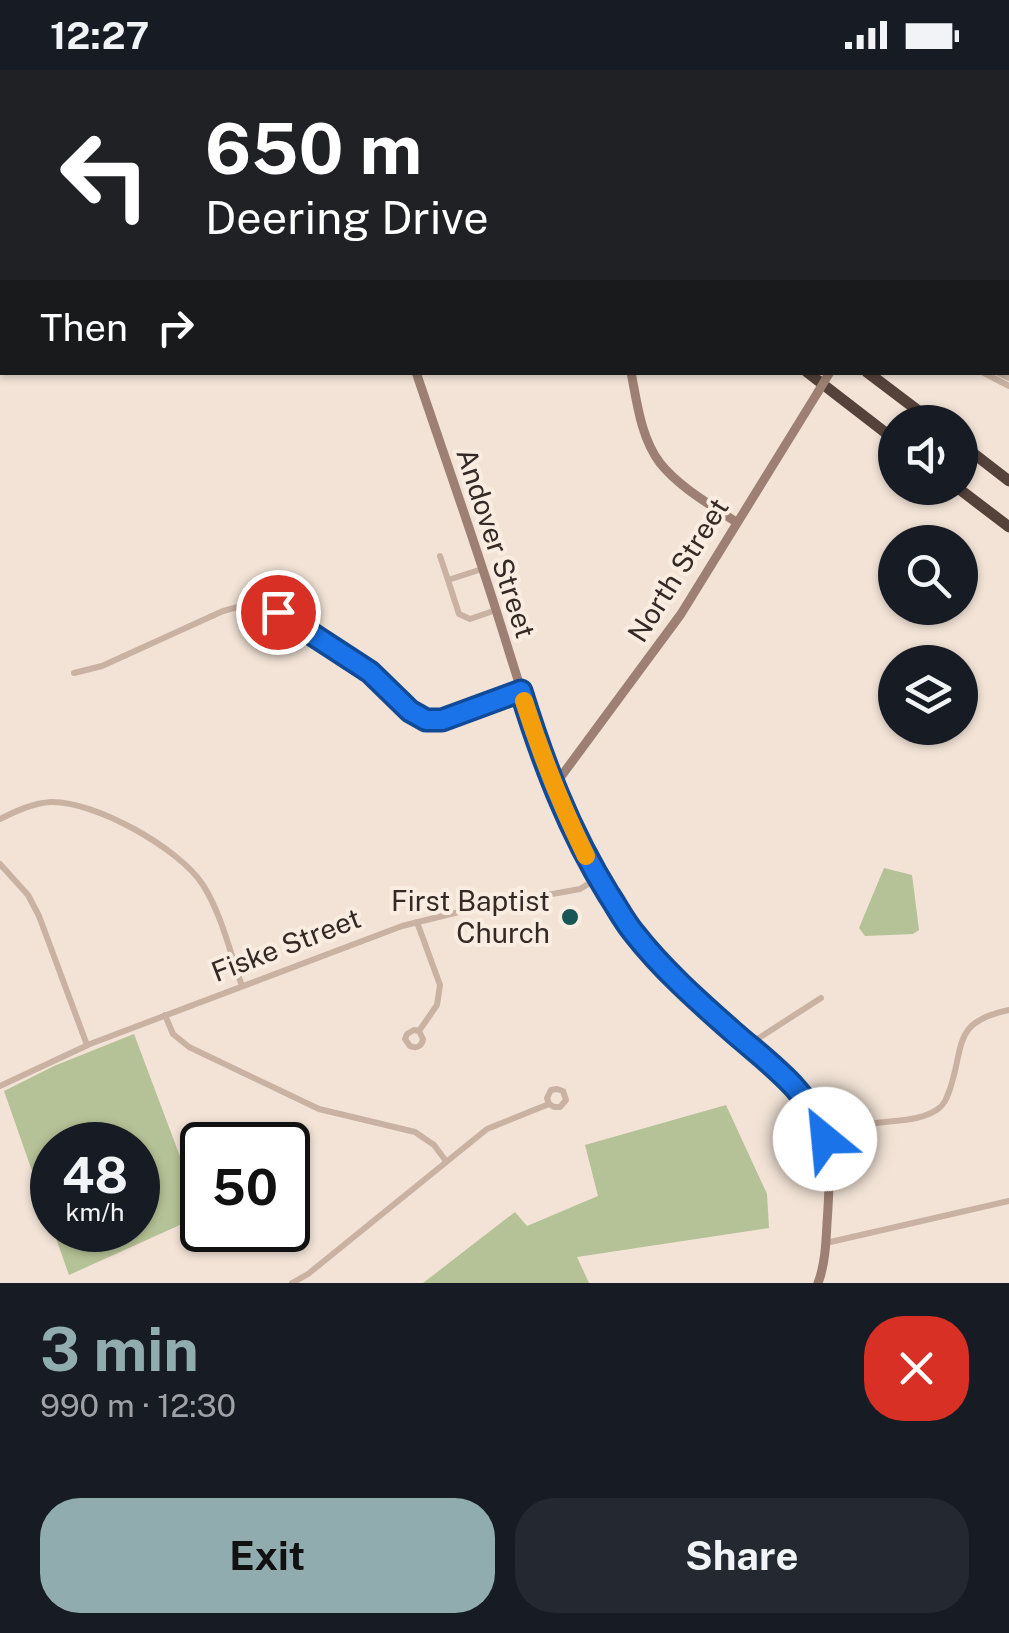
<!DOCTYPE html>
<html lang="en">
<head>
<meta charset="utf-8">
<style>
	:root { --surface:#171b24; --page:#242831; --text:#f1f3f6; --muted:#9ea1a6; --accent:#90acae }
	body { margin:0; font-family:"Public Sans",sans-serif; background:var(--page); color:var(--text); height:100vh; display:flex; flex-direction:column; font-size:38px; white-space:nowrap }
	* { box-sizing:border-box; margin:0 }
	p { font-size:32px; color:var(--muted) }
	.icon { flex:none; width:55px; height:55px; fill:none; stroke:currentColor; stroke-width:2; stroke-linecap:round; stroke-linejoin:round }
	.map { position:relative; height:1213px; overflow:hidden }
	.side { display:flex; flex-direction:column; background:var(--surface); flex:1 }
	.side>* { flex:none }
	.hud { position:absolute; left:0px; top:0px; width:1010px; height:305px; box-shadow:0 2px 8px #0004; background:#202124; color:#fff; overflow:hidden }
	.controls { position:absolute; left:878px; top:335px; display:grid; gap:20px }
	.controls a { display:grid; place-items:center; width:100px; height:100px; border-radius:50%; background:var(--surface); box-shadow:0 2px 8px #0004; font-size:50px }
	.speed { position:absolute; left:30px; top:1052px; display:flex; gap:20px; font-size:50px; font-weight:700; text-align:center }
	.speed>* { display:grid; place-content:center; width:130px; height:130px; border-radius:50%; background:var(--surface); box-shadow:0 2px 8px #0004; line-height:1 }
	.speed small { font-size:25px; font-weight:400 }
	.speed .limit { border:5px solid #111; border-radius:15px; background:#fff; color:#111 }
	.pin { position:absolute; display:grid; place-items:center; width:85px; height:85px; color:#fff; margin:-42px; border:5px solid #fff; border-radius:50%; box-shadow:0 2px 10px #0007 }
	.me { position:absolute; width:110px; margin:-55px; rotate:332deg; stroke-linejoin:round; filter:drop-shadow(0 0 8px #0008) }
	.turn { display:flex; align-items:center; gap:35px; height:210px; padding:0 40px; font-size:45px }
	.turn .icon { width:130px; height:130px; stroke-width:2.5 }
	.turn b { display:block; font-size:70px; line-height:85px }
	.then { display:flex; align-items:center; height:95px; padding:0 40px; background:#0003; gap:20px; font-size:38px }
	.round { display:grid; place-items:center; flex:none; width:105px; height:105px; border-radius:40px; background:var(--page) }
	.overview { display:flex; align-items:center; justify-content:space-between; height:170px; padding:0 40px }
	h1 { font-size:60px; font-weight:700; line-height:75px; color:var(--accent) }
	.button { display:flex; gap:20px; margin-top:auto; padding:20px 40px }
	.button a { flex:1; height:115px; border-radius:40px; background:var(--accent); color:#111; font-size:40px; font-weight:700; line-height:115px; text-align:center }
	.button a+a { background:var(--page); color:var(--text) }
	.status { display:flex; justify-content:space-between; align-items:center; height:70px; padding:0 50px; background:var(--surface); direction:ltr }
	.status svg { height:28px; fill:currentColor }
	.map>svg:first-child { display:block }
	.green { fill:#b5c196 }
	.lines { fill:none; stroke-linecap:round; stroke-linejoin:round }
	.street { stroke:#cab2a2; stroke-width:6 }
	.secondary { stroke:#9d8073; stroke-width:9 }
	.highway { stroke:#55423b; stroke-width:11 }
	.secondary-bridge { stroke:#9d8073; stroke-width:9 }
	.route-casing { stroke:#114b97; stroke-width:25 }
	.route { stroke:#1a73e8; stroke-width:18 }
	.slow { stroke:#f59e0b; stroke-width:18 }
	.poi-dot { fill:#195657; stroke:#f9ede2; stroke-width:4 }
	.labels { text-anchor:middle; stroke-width:8; stroke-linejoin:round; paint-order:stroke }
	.street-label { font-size:28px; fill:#342925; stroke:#f9ede2 }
	.poi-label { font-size:28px; fill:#342925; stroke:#f9ede2; text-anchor:end }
</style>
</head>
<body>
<div class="status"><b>12:27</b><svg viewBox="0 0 49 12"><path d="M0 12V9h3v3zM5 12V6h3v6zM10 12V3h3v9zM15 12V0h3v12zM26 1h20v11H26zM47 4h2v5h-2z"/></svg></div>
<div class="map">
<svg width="1009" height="1213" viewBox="0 0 1009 1213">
	<rect width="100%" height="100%" fill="#f2e3d6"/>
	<!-- green -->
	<g class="green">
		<path d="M 884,798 L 912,805 L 919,860 L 913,864 L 865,866 L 859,858 Z"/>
		<path d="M 134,964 L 202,1145 L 69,1205 L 53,1160 L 138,1160 L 138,1075 L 52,1075 L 52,1158 L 4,1021 L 54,996 Z"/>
		<path d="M 726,1035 L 767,1124 L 769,1158 L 577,1187 L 589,1213 L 423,1213 L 515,1142 L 527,1156 L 598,1126 L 585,1075 Z"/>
	</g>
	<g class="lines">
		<!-- street -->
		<g class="street">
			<path d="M 556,0 L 560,2"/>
			<path d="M 982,302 L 1009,316"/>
			<path d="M 997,302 L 1009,308"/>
			<path d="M 440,486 L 448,510"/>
			<path d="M 482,499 L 448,510 L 459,544 L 470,549 L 496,540"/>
			<path d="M 74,603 L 102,596 L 223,541 L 238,537 L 258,536 L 288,548 L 370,603 L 410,641 L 427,650 L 442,649 L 521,621"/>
			<path d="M 0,749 C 16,741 33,733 51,732 C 95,731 179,778 203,815 C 222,845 230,883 242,916"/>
			<path d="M 0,794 L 28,825 L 39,846 L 87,975"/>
			<path d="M 417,852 L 440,915 L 437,935 L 419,961 L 414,960 L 407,964 L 405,969 L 410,976 C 417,979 422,976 423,969 L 419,961"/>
			<path d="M 165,945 L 173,964 L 189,977 L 319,1039 L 415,1062 L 434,1075 L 446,1091"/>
			<path d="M 748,975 L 821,928"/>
			<path d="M 0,1016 L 90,974 L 402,856 L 475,838 L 580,819 L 598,808"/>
			<path d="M 825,1069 C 842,1064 860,1056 877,1053 C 897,1050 921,1051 938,1039 C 945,1034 947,1027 950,1019 C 965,974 952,952 1009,940"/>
			<path d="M 826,1173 L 1009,1131"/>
			<path d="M 292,1213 L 308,1204 L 487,1059 L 549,1034 L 554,1037 L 560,1037 L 566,1030 L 563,1021 L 557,1019 L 551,1020 L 547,1028 L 549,1034"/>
		</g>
		<!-- secondary -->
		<g class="secondary">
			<path d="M 313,0 L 314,2"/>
			<path d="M 349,0 L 352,2"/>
			<path d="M 1008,49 L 1009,47"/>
			<path d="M 416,302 C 443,382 471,461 496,540 C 524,628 548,715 591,796 C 626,863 678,913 733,962 C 759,985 792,1007 810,1036 C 833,1072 830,1113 827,1153 C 826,1173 825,1195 818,1213"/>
			<path d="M 631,302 C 637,333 641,368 660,393 C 679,417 711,435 736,452"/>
			<path d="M 554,716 L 681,544 L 818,322"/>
		</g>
		<!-- highway -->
		<g class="highway">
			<path d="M 141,0 L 145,2"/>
			<path d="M 158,0 L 163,2"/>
			<path d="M 412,0 L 415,2"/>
			<path d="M 470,0 L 474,2"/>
			<path d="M 507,0 L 509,2"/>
			<path d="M 276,2 L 280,0"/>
			<path d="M 807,302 L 895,370"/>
			<path d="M 867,302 L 933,352"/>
			<path d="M 960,373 L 1009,411"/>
			<path d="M 958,418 L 1009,457"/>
		</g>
		<!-- secondary-bridge -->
		<path class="secondary-bridge" d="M 818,322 L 830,302"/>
	</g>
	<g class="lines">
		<defs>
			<path id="route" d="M 278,542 L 370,602 L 410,641 L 426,650 L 442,650 L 521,621 C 543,692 569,761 609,825 C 617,837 624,851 634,863 C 662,899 697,930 732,961 C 767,992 811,1021 825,1069"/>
		</defs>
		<!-- route casing -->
		<use href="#route" class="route-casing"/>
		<!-- route -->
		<use href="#route" class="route"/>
		<!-- slow -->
		<path class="slow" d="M 524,631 C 541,684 561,735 586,786"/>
	</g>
	<!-- markers -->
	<circle class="poi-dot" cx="570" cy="847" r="10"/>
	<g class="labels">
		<!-- street labels -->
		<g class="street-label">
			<text transform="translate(496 473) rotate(72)" y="10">Andover Street</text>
			<text transform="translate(678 500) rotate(-58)" y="10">North Street</text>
			<text transform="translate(286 875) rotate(-21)" y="10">Fiske Street</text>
		</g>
		<!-- poi labels -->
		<g class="poi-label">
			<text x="550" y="841">First Baptist<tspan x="550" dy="32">Church</tspan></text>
		</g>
	</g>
</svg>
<div class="controls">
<a><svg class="icon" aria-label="sound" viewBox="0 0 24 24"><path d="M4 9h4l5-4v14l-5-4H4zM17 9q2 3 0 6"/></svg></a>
<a><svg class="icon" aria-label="search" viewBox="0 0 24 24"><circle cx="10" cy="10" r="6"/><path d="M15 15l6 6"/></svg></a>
<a><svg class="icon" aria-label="layers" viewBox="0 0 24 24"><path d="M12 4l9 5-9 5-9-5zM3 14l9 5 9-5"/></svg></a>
</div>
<div class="speed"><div>48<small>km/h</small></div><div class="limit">50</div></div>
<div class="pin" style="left:278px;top:542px;background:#d93025"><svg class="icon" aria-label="arrive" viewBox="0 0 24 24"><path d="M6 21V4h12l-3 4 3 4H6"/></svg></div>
<svg class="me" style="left:825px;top:1069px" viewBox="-20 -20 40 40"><circle r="19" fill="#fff"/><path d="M0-13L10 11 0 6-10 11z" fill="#1a73e8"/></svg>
<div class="hud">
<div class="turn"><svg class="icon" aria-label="left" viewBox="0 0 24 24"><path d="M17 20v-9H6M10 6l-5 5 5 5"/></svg><div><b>650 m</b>Deering Drive</div></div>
<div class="then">Then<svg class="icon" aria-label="right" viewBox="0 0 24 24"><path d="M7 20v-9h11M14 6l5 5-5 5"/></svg></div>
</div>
</div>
<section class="side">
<div class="overview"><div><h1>3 min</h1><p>990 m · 12:30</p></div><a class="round" style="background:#d93025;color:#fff"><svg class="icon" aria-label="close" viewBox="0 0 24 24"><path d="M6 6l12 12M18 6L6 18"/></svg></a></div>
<div class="button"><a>Exit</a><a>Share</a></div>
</section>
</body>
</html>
